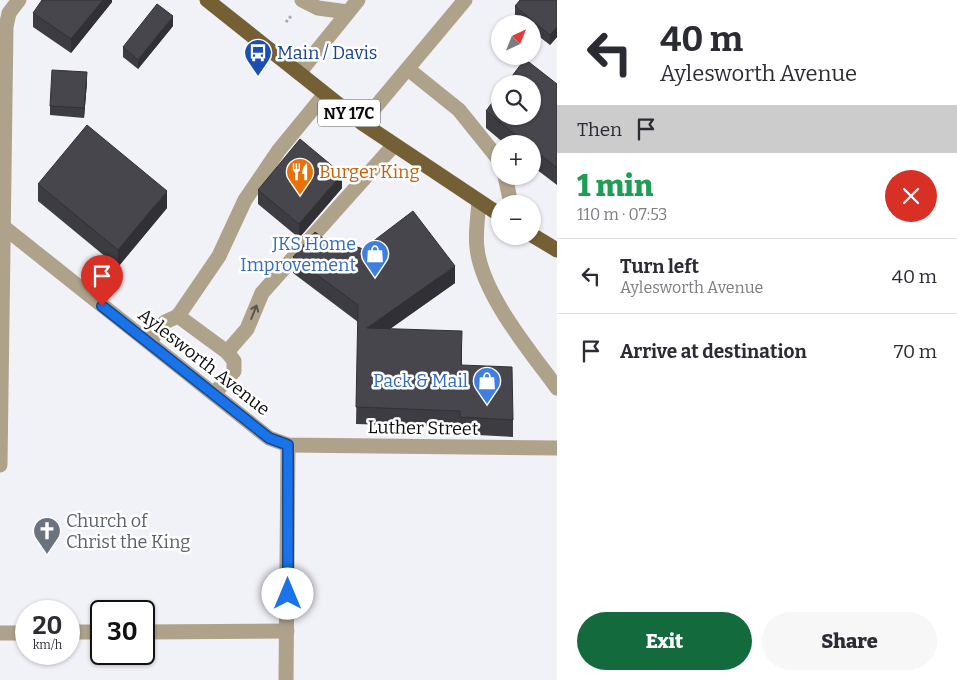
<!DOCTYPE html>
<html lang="en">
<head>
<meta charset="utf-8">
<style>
	:root { --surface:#fff; --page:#f7f7f7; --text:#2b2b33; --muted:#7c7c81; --line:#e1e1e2; --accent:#126a3d }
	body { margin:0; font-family:Bitter,serif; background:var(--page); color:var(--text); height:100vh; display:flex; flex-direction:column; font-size:19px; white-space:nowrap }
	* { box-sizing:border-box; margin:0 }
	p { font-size:16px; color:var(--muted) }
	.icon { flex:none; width:28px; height:28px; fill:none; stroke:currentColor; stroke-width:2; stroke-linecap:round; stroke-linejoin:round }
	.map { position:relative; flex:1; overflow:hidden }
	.details { display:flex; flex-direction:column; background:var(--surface); width:400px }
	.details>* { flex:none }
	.banner { background:#fff; color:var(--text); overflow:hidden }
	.needle { width:32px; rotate:43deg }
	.tools { position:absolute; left:491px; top:15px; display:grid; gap:10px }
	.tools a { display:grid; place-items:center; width:50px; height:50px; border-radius:50%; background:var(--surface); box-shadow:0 1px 4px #0004; font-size:25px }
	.speed { position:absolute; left:15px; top:600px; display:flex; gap:10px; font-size:25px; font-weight:700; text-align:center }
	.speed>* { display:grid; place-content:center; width:65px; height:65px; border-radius:50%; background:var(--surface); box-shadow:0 1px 4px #0004; line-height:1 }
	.speed small { font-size:12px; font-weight:400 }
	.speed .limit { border:2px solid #111; border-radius:8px; background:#fff; color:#111 }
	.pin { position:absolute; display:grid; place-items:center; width:42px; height:42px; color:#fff; margin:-51px -21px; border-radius:50% 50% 50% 0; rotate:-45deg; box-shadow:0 0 5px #0007 }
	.pin .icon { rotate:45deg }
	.me { position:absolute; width:55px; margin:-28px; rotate:0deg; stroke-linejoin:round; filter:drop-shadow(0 0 4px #0008) }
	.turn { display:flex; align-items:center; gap:18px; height:105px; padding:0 20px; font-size:22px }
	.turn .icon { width:65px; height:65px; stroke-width:2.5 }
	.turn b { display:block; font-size:35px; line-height:42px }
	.then { display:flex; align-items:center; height:48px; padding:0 20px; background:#0003; gap:10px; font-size:19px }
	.round { display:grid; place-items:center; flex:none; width:52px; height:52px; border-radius:26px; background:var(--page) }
	.summary { display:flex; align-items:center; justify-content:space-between; height:85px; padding:0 20px }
	h1 { font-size:30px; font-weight:800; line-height:38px; color:#1e9e55 }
	.action { display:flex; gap:10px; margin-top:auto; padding:10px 20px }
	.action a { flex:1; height:58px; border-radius:30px; background:var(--accent); color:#fff; font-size:20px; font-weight:800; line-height:58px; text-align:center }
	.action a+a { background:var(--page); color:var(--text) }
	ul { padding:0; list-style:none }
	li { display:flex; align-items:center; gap:15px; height:75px; padding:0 20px; border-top:1px solid var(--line) }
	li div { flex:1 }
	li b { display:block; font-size:19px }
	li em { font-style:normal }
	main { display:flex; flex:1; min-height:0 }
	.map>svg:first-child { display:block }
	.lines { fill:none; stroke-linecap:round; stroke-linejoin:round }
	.path { stroke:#a5a5aa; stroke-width:3; stroke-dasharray:2.5 2.5; stroke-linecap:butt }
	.minor { stroke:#aea28b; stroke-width:15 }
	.major { stroke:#756035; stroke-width:15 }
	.wall { fill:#3c3c41 }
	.shaded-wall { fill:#313135 }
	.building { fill:#46464c; stroke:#313135 }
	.oneway { stroke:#5c564c }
	.route-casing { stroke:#114b97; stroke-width:12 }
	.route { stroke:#1a73e8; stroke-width:9 }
	.labels { text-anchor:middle; stroke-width:5; stroke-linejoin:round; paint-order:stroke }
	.shield { fill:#fff; stroke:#545456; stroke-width:1 }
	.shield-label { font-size:16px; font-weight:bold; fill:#0b0b0e }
	.transit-label { font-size:18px; fill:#164399; stroke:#fff; text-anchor:start }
	.food-label { font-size:18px; fill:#c56008; stroke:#fff; text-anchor:start }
	.shop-label { font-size:18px; fill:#366cbe; stroke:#fff; text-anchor:end }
	.street-label { font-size:18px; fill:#0b0b0e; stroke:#fff }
	.worship-label { font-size:18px; fill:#5b616d; stroke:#fff; text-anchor:start }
</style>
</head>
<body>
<main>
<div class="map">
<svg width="557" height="680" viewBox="0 0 557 680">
	<rect width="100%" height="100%" fill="#f1f1f8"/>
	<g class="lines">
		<!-- path -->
		<path class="path" d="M 286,22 L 292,15"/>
		<!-- minor -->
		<g class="minor">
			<path d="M 302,0 L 318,8 L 348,12"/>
			<path d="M 408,69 L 459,110 L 500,161"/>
			<path d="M 299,73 L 358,0"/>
			<path d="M 362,123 L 465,0"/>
			<path d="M 505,176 L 511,204"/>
			<path d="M 479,202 C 478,216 475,234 477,248 C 482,294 530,351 557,388"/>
			<path d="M 5,228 L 269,438 L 288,445 L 557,448"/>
			<path d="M 178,316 L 219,256 L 245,200 L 279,150 L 325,94"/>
			<path d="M 149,342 L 165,322 L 178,316 L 227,352 L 234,361 L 234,371 L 214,394"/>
			<path d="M 227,352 L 247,329 L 262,293 L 394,145"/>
			<path d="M 0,465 L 6,27 L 9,13 L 19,0"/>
			<path d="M 69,632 L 101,632"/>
			<path d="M 144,632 L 287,631"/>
			<path d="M 0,633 L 26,633"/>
			<path d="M 286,680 L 288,445"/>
		</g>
		<!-- major -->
		<g class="major">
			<path d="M 207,0 L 362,123 L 500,215"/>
			<path d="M 532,235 L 557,250"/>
		</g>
	</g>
	<!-- wall -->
	<g class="wall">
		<path d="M 112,0 L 112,2 L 71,53 L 33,27 L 33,13 Z"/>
		<path d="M 557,0 L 557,37 L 550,45 L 532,31 L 532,24 L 524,24 L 515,16 L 515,6 Z"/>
		<path d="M 173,26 L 138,69 L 123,57 L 123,47 Z"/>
		<path d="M 87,82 L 84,118 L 50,115 L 50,106 Z"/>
		<path d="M 557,84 L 557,185 L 532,166 L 532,144 L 505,144 L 486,128 L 486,111 Z"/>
		<path d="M 38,184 L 167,208 L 118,267 L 38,201 Z"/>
		<path d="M 342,188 L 299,238 L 258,204 L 258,190 Z"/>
		<path d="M 343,254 L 455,283 L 390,329 L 462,348 L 462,365 L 513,420 L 513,437 L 460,434 L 460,427 L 356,424 L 358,322 L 293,273 L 293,257 Z"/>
	</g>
	<!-- shaded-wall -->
	<g class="shaded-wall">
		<path d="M 103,0 L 112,0 L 112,2 L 71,53 L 71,39 Z"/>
		<path d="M 173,16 L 173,26 L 138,69 L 138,60 Z"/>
		<path d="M 557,27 L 557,37 L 550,45 L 550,35 Z"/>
		<path d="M 87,72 L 87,82 L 84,118 L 84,108 Z"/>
		<path d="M 342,174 L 342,188 L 299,238 L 299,224 Z"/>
		<path d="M 167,191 L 167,208 L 118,267 L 118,250 Z"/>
		<path d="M 455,266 L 455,283 L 367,345 L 367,328 Z"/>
	</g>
	<!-- building -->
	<g class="building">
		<path d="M 42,0 L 103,0 L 71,39 L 33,13 Z"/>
		<path d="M 520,0 L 557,0 L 557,27 L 550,35 L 515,6 Z"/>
		<path d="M 157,4 L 173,16 L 138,60 L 123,47 Z"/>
		<path d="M 525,59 L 557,84 L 557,168 L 532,148 L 532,144 L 527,144 L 486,111 L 500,92 L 500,116 L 532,116 L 532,84 L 506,84 Z"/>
		<path d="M 52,70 L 87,72 L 84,108 L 50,106 Z"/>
		<path d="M 87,125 L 167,191 L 118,250 L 38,184 Z"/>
		<path d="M 300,139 L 342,174 L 299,224 L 258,190 Z"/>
		<path d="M 413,211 L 455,266 L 367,328 L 462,331 L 461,365 L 512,367 L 513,420 L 460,417 L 460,411 L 356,407 L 358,305 L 293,257 L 315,232 L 343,254 L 349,244 L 363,249 Z"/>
	</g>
	<!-- one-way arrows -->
	<defs><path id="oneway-shaft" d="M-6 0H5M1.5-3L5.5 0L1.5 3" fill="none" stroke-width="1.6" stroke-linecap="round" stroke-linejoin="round" transform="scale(1.25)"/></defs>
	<use class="oneway" href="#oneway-shaft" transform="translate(254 312) rotate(-68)"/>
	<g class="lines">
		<defs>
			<path id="route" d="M 102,306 L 269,438 L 288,445 L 288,594"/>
		</defs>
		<!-- route casing -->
		<use href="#route" class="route-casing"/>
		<!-- route -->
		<use href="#route" class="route"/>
	</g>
	<!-- icons -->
	<defs>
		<symbol id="bus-pin" viewBox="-11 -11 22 30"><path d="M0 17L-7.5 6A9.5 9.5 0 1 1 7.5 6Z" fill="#1a4fb4" stroke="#fff"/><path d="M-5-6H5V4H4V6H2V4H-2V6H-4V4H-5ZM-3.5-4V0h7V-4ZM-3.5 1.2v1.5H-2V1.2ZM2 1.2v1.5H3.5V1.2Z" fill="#fff"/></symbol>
		<symbol id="restaurant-pin" viewBox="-11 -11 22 30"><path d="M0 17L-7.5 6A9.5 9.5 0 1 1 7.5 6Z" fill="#e8710a" stroke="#fff"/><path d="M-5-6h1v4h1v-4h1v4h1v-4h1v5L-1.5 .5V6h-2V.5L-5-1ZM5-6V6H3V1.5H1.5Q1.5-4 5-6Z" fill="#fff"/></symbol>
		<symbol id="shop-pin" viewBox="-11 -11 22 30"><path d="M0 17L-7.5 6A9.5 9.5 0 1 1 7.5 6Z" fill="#3f7fe0" stroke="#fff"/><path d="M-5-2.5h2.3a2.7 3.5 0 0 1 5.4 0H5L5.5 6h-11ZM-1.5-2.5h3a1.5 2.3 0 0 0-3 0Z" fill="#fff"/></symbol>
		<symbol id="church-pin" viewBox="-11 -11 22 30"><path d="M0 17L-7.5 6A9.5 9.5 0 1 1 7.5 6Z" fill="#6b7280" stroke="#fff"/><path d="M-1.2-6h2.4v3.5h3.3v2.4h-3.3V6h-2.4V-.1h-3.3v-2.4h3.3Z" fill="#fff"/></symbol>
	</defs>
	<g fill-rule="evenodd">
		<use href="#bus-pin" x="242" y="37" width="32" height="43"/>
		<use href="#restaurant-pin" x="284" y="156" width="32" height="43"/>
		<use href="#shop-pin" x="359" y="238" width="32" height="43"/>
		<use href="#shop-pin" x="471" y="365" width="32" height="43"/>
		<use href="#church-pin" x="31" y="515" width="32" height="43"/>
	</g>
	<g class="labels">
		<!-- shield labels -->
		<rect class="shield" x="318" y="99.5" width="62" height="27" rx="4"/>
		<g class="shield-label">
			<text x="349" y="119">NY 17C</text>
		</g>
		<!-- transit labels -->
		<g class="transit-label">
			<text x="277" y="59">Main / Davis</text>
		</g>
		<!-- food labels -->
		<g class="food-label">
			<text x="319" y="178">Burger King</text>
		</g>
		<!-- shop labels -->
		<g class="shop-label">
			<text x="356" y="250">JKS Home<tspan x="356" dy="21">Improvement</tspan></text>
			<text x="468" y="387">Pack &amp; Mail</text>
		</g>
		<!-- street labels -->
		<g class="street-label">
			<text transform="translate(204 362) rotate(38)" y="6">Aylesworth Avenue</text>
			<text transform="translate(423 428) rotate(1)" y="6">Luther Street</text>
		</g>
		<!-- worship labels -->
		<g class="worship-label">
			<text x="66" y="527">Church of<tspan x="66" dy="21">Christ the King</tspan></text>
		</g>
	</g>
</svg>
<div class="tools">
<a><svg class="needle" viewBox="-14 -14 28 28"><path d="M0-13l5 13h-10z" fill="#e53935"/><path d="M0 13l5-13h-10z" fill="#7c7c81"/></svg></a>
<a><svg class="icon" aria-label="search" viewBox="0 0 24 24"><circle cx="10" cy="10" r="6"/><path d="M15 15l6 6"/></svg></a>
<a>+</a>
<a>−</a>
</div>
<div class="speed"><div>20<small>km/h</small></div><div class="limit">30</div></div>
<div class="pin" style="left:102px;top:306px;background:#d93025"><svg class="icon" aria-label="arrive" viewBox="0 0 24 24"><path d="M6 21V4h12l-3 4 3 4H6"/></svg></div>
<svg class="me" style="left:288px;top:594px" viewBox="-20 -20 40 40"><circle r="19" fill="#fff"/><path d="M0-13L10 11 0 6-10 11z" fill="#1a73e8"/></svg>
</div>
<section class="details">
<div class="banner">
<div class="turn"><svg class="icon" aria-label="left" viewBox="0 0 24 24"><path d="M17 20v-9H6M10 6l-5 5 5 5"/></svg><div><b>40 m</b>Aylesworth Avenue</div></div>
<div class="then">Then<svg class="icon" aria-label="arrive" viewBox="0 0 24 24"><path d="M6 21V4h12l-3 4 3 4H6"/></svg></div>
</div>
<div class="summary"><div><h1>1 min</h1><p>110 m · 07:53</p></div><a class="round" style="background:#d93025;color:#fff"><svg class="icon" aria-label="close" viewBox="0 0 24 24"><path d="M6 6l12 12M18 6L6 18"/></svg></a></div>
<ul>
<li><svg class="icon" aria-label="left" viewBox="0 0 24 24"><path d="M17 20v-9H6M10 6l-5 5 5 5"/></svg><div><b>Turn left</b><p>Aylesworth Avenue</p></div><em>40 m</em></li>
<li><svg class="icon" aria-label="arrive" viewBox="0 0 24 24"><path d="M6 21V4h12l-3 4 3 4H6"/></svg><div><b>Arrive at destination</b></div><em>70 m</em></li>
</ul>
<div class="action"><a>Exit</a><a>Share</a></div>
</section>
</main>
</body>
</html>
